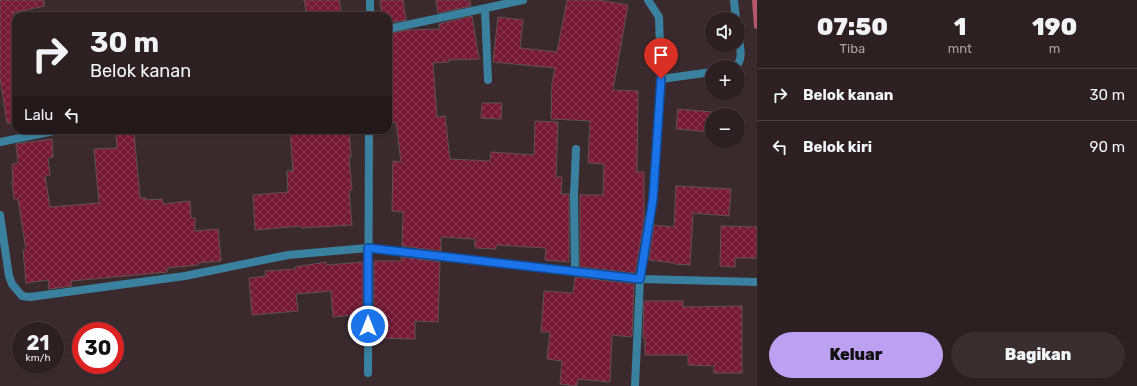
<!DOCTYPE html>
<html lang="id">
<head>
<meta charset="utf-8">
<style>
	:root { --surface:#2c2022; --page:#382d2f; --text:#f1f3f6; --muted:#a6a3a5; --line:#483e40; --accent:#bca0f2 }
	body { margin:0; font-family:Rubik,sans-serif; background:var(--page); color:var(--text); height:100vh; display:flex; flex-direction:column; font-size:15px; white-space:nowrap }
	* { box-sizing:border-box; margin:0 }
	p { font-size:13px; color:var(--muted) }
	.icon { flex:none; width:22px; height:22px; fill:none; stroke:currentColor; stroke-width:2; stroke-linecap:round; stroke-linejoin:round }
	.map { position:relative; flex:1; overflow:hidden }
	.details { display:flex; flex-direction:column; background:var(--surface); width:380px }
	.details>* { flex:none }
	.hud { position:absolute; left:12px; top:12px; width:380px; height:122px; border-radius:12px; box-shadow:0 1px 3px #0004,0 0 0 1px var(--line); background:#2c2022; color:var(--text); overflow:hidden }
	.fabs { position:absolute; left:705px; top:12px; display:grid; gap:8px }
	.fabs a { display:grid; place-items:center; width:40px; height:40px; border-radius:50%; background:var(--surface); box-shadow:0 1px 3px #0004,0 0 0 1px var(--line); font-size:20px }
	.speed { position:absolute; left:12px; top:322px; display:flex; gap:8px; font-size:20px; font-weight:700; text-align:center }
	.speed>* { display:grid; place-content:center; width:52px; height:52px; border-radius:50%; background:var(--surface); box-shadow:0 1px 3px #0004,0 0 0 1px var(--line); line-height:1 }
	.speed small { font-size:10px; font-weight:400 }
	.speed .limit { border:6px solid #d22; background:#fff; color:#111 }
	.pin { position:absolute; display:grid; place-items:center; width:34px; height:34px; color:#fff; margin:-41px -17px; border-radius:50% 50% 50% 0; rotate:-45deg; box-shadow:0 0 4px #0007 }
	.pin .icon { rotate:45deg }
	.me { position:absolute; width:44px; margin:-22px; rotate:0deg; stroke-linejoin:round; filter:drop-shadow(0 0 3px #0008) }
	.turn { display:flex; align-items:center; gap:14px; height:84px; padding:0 12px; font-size:18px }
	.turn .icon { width:52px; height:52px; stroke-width:2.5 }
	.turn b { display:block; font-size:28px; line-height:34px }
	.then { display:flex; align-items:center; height:38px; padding:0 12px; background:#0003; gap:8px; font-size:15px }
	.eta { display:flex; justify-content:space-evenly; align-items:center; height:68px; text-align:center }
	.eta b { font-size:24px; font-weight:800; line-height:28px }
	.button { display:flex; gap:8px; margin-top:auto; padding:8px 12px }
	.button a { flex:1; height:46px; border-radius:24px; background:var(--accent); color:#111; font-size:16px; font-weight:800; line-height:46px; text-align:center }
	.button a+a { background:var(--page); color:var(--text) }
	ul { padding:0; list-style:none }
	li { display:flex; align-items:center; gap:12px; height:52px; padding:0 12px; border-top:1px solid var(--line) }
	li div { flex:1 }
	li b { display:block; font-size:15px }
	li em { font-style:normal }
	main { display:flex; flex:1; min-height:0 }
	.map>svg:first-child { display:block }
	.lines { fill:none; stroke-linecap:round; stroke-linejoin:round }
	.stream { stroke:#b8576c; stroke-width:6 }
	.building { fill:url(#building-cross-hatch); stroke:#645053 }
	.minor { stroke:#3a819f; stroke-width:8 }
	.route-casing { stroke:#114b97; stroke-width:10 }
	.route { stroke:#1a73e8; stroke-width:7 }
</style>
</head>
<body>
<main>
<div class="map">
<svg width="757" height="386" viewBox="0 0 757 386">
	<defs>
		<pattern id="building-cross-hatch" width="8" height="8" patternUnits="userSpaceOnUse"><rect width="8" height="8" fill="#751935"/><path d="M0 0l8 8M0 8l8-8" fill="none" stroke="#893a52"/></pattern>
	</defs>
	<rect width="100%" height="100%" fill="#3b2a2d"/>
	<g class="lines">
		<!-- stream -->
		<path class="stream" d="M 755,0 L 757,26"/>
	</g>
	<!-- building -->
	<g class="building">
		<path d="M 0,0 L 44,0 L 44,6 L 13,13 L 16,33 L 16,123 L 7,123 L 0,78 Z"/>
		<path d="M 304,0 L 339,0 L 342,16 L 307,16 Z"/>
		<path d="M 380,0 L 403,0 L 406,20 L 388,23 L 388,16 L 382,16 Z"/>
		<path d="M 436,0 L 470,0 L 471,6 L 438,13 Z"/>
		<path d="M 567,0 L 599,0 L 628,5 L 613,90 L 638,91 L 637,172 L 644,172 L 644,221 L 635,273 L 580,267 L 580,195 L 603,195 L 604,164 L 588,163 L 590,121 L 551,119 L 552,83 L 555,68 L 493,62 L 498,17 L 523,20 L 520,48 L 557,52 Z"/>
		<path d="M 472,16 L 479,59 L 448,60 L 449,62 L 433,63 L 437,117 L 445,116 L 450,159 L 490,161 L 491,152 L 534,155 L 535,121 L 558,122 L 556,177 L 562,177 L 561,194 L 569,194 L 569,262 L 545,260 L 546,248 L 496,245 L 496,249 L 475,248 L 475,239 L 441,237 L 441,251 L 402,246 L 403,212 L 392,211 L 393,161 L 401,162 L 396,122 L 388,123 L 388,34 L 407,30 L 440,29 L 439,24 Z"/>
		<path d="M 482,103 L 502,103 L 501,119 L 481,118 Z"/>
		<path d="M 678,109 L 712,112 L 712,132 L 676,129 Z"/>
		<path d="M 290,130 L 349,130 L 351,157 L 349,157 L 352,190 L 349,191 L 352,225 L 301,228 L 301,226 L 255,230 L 253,195 L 288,192 L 287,171 L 293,171 Z"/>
		<path d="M 134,132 L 140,198 L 146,198 L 146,200 L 162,199 L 163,204 L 190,201 L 191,218 L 195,218 L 195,231 L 218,229 L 221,261 L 198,263 L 198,265 L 167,268 L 167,272 L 71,281 L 72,286 L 49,289 L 48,280 L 26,283 L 23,250 L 26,250 L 18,199 L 14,199 L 12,182 L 13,182 L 12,164 L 18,163 L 16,144 L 52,139 L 53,157 L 48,158 L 50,175 L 45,176 L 50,207 L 99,203 L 94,149 L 117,148 L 116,134 Z"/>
		<path d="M 676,186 L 731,189 L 729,216 L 693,213 L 690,265 L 674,264 L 674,263 L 649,260 L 654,225 L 674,227 Z"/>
		<path d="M 721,226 L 757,227 L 757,258 L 735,258 L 735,267 L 720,266 Z"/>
		<path d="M 401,257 L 440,262 L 438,322 L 415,321 L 415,339 L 380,338 L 381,312 L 374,313 L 374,261 L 401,261 Z"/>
		<path d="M 326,262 L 326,265 L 363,262 L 363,314 L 333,317 L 331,291 L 296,294 L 298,311 L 252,315 L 249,278 L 266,276 L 265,271 L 296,269 L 295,267 Z"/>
		<path d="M 575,277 L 634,284 L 632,337 L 612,335 L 610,382 L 578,379 L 577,386 L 560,384 L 562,361 L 547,359 L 550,332 L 541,332 L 544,291 L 573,293 Z"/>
		<path d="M 644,301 L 683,301 L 683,307 L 742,306 L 742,373 L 714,373 L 714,366 L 688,365 L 688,355 L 645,355 L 645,338 L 643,338 Z"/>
	</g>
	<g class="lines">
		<!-- minor -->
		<g class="minor">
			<path d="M 370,0 L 370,16"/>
			<path d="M 734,1 L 736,19"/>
			<path d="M 485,9 L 488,80"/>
			<path d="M 388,29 L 523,0"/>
			<path d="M 735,67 C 745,59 739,44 738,34"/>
			<path d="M 661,79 L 712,72"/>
			<path d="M 0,142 L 59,130"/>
			<path d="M 0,215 L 9,276 L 12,284 L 22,296 L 30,297 L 185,276 L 288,255 L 368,248 L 640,279 L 757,282"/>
			<path d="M 575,272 L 574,195 L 576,149"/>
			<path d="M 368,373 L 369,130"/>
			<path d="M 635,386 L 640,279 L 653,199 L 661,79 L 659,17 L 648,0"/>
		</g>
	</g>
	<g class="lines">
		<defs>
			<path id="route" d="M 368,326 L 368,248 L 640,279 L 653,199 L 661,79"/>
		</defs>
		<!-- route casing -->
		<use href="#route" class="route-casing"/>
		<!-- route -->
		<use href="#route" class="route"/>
	</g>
</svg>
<div class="fabs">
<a><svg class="icon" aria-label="sound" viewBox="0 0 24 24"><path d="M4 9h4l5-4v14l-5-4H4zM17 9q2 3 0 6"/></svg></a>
<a>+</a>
<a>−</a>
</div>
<div class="speed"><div>21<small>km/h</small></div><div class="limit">30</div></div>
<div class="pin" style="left:661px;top:79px;background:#d93025"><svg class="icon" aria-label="arrive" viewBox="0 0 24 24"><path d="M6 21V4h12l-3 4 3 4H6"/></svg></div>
<svg class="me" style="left:368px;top:326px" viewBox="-20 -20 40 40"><circle r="17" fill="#1a73e8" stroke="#fff" stroke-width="3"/><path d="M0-11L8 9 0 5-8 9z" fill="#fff"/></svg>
<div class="hud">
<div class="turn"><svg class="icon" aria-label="right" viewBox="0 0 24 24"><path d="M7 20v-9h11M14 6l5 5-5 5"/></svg><div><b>30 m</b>Belok kanan</div></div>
<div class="then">Lalu<svg class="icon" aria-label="left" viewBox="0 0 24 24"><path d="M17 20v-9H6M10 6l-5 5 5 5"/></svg></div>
</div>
</div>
<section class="details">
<div class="eta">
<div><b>07:50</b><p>Tiba</p></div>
<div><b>1</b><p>mnt</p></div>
<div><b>190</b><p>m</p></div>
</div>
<ul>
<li><svg class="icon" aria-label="right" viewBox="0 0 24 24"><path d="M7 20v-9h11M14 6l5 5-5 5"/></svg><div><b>Belok kanan</b></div><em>30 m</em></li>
<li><svg class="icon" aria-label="left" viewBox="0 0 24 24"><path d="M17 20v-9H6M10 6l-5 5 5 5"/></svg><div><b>Belok kiri</b></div><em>90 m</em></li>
</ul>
<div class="button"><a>Keluar</a><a>Bagikan</a></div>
</section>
</main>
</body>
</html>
